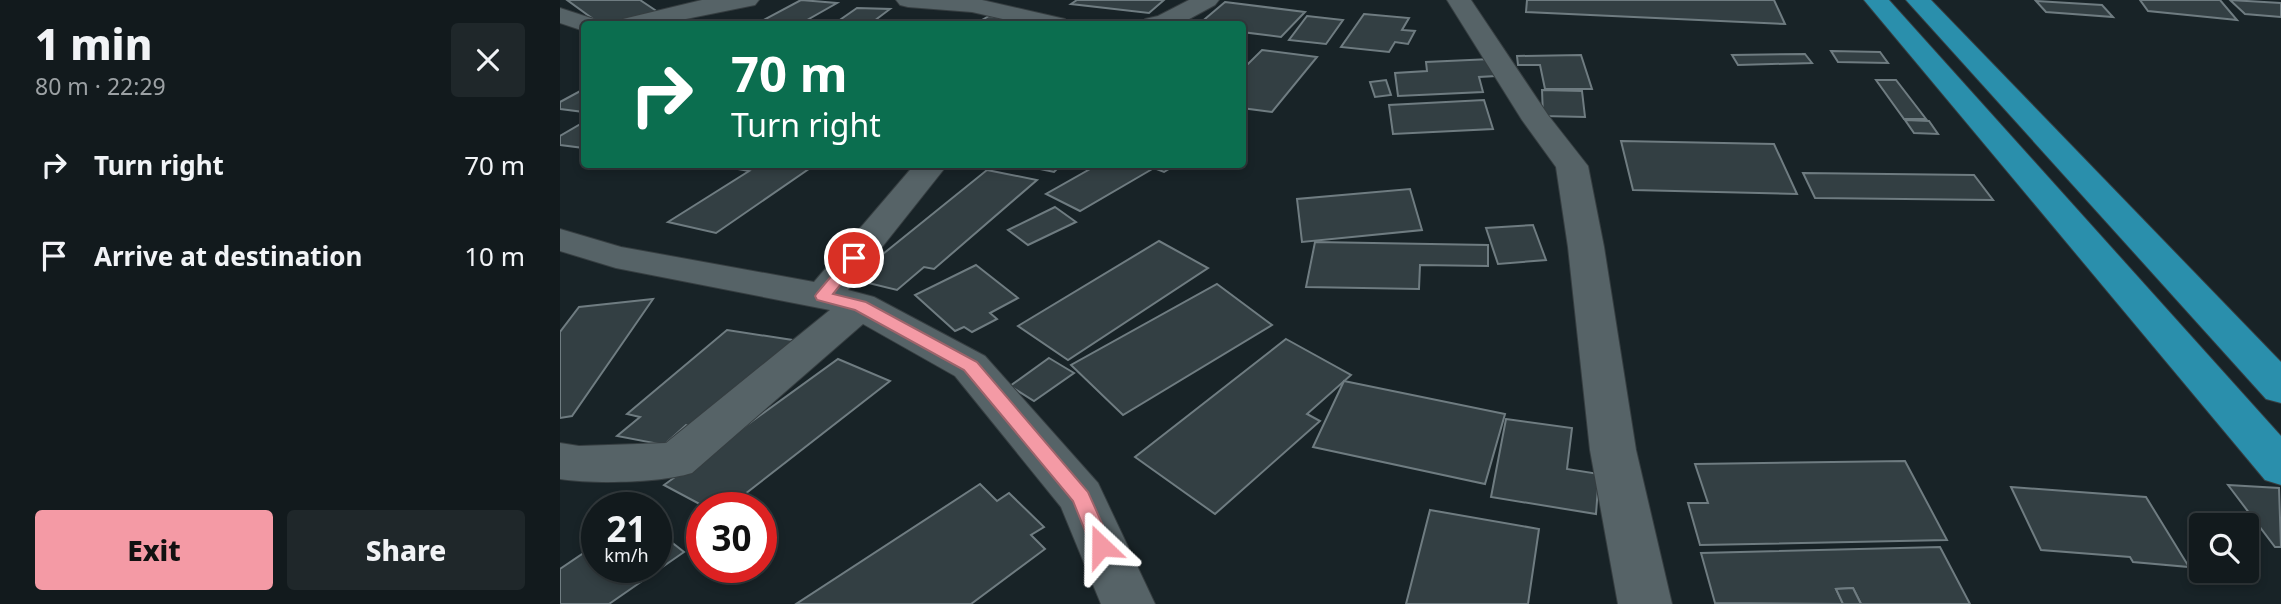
<!DOCTYPE html>
<html lang="en">
<head>
<meta charset="utf-8">
<style>
	:root { --surface:#121a1d; --page:#1f272a; --text:#f1f3f6; --muted:#9ca1a4; --line:#31383b; --accent:#f49aa5 }
	body { margin:0; font-family:"Noto Sans",sans-serif; background:var(--page); color:var(--text); height:100vh; display:flex; flex-direction:column; font-size:26px; white-space:nowrap }
	* { box-sizing:border-box; margin:0 }
	p { font-size:23px; color:var(--muted) }
	.icon { flex:none; width:38px; height:38px; fill:none; stroke:currentColor; stroke-width:2; stroke-linecap:round; stroke-linejoin:round }
	.map { position:relative; flex:1; overflow:hidden }
	.details { display:flex; flex-direction:column; background:var(--surface); width:560px }
	.details>* { flex:none }
	.guide { position:absolute; left:21px; top:21px; width:665px; height:147px; border-radius:7px; box-shadow:0 4px 10px #0003,0 0 0 2px var(--line); background:#0b6e4f; color:#fff; overflow:hidden }
	.controls { position:absolute; left:1629px; top:513px; display:grid; gap:14px }
	.controls a { display:grid; place-items:center; width:70px; height:70px; border-radius:7px; background:var(--surface); box-shadow:0 4px 10px #0003,0 0 0 2px var(--line); font-size:35px }
	.speed { position:absolute; left:21px; top:492px; display:flex; gap:14px; font-size:35px; font-weight:700; text-align:center }
	.speed>* { display:grid; place-content:center; width:91px; height:91px; border-radius:50%; background:var(--surface); box-shadow:0 4px 10px #0003,0 0 0 2px var(--line); line-height:1 }
	.speed small { font-size:18px; font-weight:400 }
	.speed .limit { border:10px solid #d22; background:#fff; color:#111 }
	.pin { position:absolute; display:grid; place-items:center; width:60px; height:60px; color:#fff; margin:-30px; border:4px solid #fff; border-radius:50%; box-shadow:0 2px 7px #0007 }
	.me { position:absolute; width:77px; margin:-38px; rotate:337deg; stroke-linejoin:round; filter:drop-shadow(0 0 5px #0008) }
	.turn { display:flex; align-items:center; gap:24px; height:147px; padding:0 35px; font-size:32px }
	.turn .icon { width:91px; height:91px; stroke-width:2.5 }
	.turn b { display:block; font-size:49px; line-height:60px }
	.round { display:grid; place-items:center; flex:none; width:74px; height:74px; border-radius:7px; background:var(--page) }
	.head { display:flex; align-items:center; justify-content:space-between; height:119px; padding:0 35px }
	h1 { font-size:42px; font-weight:800; line-height:52px }
	.action { display:flex; gap:14px; margin-top:auto; padding:14px 35px }
	.action a { flex:1; height:80px; border-radius:7px; background:var(--accent); color:#111; font-size:28px; font-weight:800; line-height:80px; text-align:center }
	.action a+a { background:var(--page); color:var(--text) }
	ul { padding:0; list-style:none }
	li { display:flex; align-items:center; gap:21px; height:91px; padding:0 35px }
	li div { flex:1 }
	li b { display:block; font-size:26px }
	li em { font-style:normal }
	main { display:flex; flex:1; min-height:0 }
	.map>svg:first-child { display:block }
	.building { fill:#333f43; stroke:#6f7c81; stroke-width:2 }
	.lines { fill:none; stroke-linecap:round; stroke-linejoin:round }
	.street-casing { stroke:#363e41; stroke-width:2 }
	.highway-casing { stroke:#363e41; stroke-width:2 }
	.street { fill:#566367; fill-rule:evenodd }
	.highway { fill:#2a8fac; fill-rule:evenodd }
	.route { fill:#f49aa5; stroke:#9f646b; stroke-width:2 }
</style>
</head>
<body>
<main>
<section class="details">
<div class="head"><div><h1>1 min</h1><p>80 m · 22:29</p></div><a class="round"><svg class="icon" aria-label="close" viewBox="0 0 24 24"><path d="M6 6l12 12M18 6L6 18"/></svg></a></div>
<ul>
<li><svg class="icon" aria-label="right" viewBox="0 0 24 24"><path d="M7 20v-9h11M14 6l5 5-5 5"/></svg><div><b>Turn right</b></div><em>70 m</em></li>
<li><svg class="icon" aria-label="arrive" viewBox="0 0 24 24"><path d="M6 21V4h12l-3 4 3 4H6"/></svg><div><b>Arrive at destination</b></div><em>10 m</em></li>
</ul>
<div class="action"><a>Exit</a><a>Share</a></div>
</section>
<div class="map">
<svg width="1721" height="604" viewBox="0 0 1721 604">
	<rect width="100%" height="100%" fill="#182327"/>
	<!-- building -->
	<g class="building">
		<path d="M 7,0 L 80,0 L 98,12 L 54,24 L 40,24 Z"/>
		<path d="M 241,0 L 277,3 L 240,24 L 196,24 Z"/>
		<path d="M 517,0 L 604,0 L 589,13 L 511,4 Z"/>
		<path d="M 967,0 L 1214,0 L 1225,24 L 966,12 Z"/>
		<path d="M 1580,0 L 1660,0 L 1677,20 L 1588,11 Z"/>
		<path d="M 1670,0 L 1721,3 L 1721,17 L 1685,14 Z"/>
		<path d="M 1476,1 L 1542,5 L 1553,17 L 1486,12 Z"/>
		<path d="M 665,2 L 745,12 L 721,37 L 682,32 L 682,24 L 639,24 Z"/>
		<path d="M 297,8 L 330,9 L 310,24 L 274,24 Z"/>
		<path d="M 804,14 L 849,18 L 842,30 L 855,31 L 848,44 L 835,42 L 829,52 L 781,47 Z"/>
		<path d="M 429,16 L 466,21 L 461,24 L 415,24 Z"/>
		<path d="M 747,16 L 783,20 L 766,44 L 729,40 Z"/>
		<path d="M 702,50 L 757,57 L 712,112 L 682,108 L 682,63 L 688,64 Z"/>
		<path d="M 1271,51 L 1320,52 L 1328,63 L 1278,62 Z"/>
		<path d="M 1245,54 L 1252,63 L 1178,65 L 1172,55 Z"/>
		<path d="M 1021,55 L 1032,89 L 985,89 L 980,65 L 958,65 L 957,56 Z"/>
		<path d="M 931,59 L 936,76 L 919,77 L 923,92 L 838,96 L 835,73 L 867,71 L 866,62 Z"/>
		<path d="M 826,80 L 831,95 L 815,97 L 810,82 Z"/>
		<path d="M 1316,80 L 1336,80 L 1366,119 L 1344,119 Z"/>
		<path d="M 24,89 L 24,112 L 0,109 L 0,102 Z"/>
		<path d="M 982,90 L 1022,91 L 1025,117 L 983,116 Z"/>
		<path d="M 924,100 L 933,129 L 833,134 L 829,105 Z"/>
		<path d="M 1345,120 L 1369,121 L 1378,134 L 1354,133 Z"/>
		<path d="M 24,122 L 24,148 L 0,145 L 0,136 Z"/>
		<path d="M 1061,141 L 1214,144 L 1237,194 L 1073,190 Z"/>
		<path d="M 177,164 L 256,164 L 156,233 L 108,222 L 189,171 L 172,168 Z"/>
		<path d="M 456,164 L 502,164 L 494,172 Z"/>
		<path d="M 539,164 L 617,164 L 604,172 L 594,168 L 520,211 L 486,194 Z"/>
		<path d="M 427,170 L 477,180 L 374,269 L 364,267 L 337,290 L 292,279 Z"/>
		<path d="M 1243,173 L 1414,175 L 1433,200 L 1255,198 Z"/>
		<path d="M 850,189 L 862,230 L 742,242 L 737,199 Z"/>
		<path d="M 495,207 L 516,222 L 468,245 L 448,230 Z"/>
		<path d="M 973,225 L 986,260 L 938,264 L 926,228 Z"/>
		<path d="M 599,241 L 648,268 L 508,360 L 458,326 Z"/>
		<path d="M 755,242 L 928,245 L 928,266 L 860,265 L 859,289 L 746,287 Z"/>
		<path d="M 416,265 L 458,298 L 430,313 L 437,319 L 412,332 L 404,327 L 395,331 L 355,295 Z"/>
		<path d="M 657,284 L 712,325 L 563,415 L 511,365 Z"/>
		<path d="M 93,299 L 12,416 L 0,418 L 0,332 L 19,307 Z"/>
		<path d="M 167,330 L 239,341 L 146,429 L 126,425 L 104,445 L 57,436 L 80,417 L 67,414 Z"/>
		<path d="M 726,339 L 791,375 L 747,414 L 760,421 L 655,514 L 575,457 Z"/>
		<path d="M 489,358 L 514,373 L 474,401 L 450,386 Z"/>
		<path d="M 278,359 L 330,381 L 167,508 L 147,508 L 104,485 Z"/>
		<path d="M 784,381 L 945,414 L 925,484 L 753,447 Z"/>
		<path d="M 946,419 L 1012,428 L 1007,469 L 1039,474 L 1036,514 L 931,497 Z"/>
		<path d="M 1345,461 L 1387,540 L 1140,545 L 1128,503 L 1148,503 L 1135,464 Z"/>
		<path d="M 420,484 L 437,501 L 449,493 L 484,527 L 471,535 L 485,549 L 411,604 L 236,604 Z"/>
		<path d="M 1668,485 L 1719,488 L 1721,547 L 1715,547 Z"/>
		<path d="M 1451,487 L 1586,497 L 1629,567 L 1573,562 L 1570,557 L 1481,550 Z"/>
		<path d="M 870,510 L 979,529 L 968,604 L 846,604 Z"/>
		<path d="M 96,530 L 124,552 L 49,604 L 0,604 L 0,569 L 37,544 L 37,567 L 96,567 Z"/>
		<path d="M 1380,547 L 1410,604 L 1301,604 L 1293,588 L 1276,589 L 1283,604 L 1155,603 L 1141,553 Z"/>
		<path d="M 1293,588 L 1301,604 L 1283,604 L 1276,589 Z"/>
	</g>
	<g class="lines">
		<defs>
			<g id="street">
				<path d="M 142,0 L 199,0 L 195,5 L 101,24 L 59,24 L 63,19 Z"/>
				<path d="M 336,0 L 422,0 L 505,19 L 509,24 L 465,24 L 412,12 L 348,7 L 340,5 Z"/>
				<path d="M 629,0 L 659,0 L 655,5 L 620,24 L 581,24 L 585,19 L 598,16 Z"/>
				<path d="M 887,0 L 911,0 L 988,115 L 1028,166 L 1044,247 L 1076,450 L 1112,604 L 1058,604 L 1030,450 L 1008,247 L 996,167 L 962,120 Z"/>
				<path d="M 0,8 L 34,19 L 38,24 L 24,24 L 24,31 L 0,23 Z"/>
				<path d="M 355,164 L 388,164 L 288,290 L 314,297 L 425,356 L 538,483 L 595,604 L 541,604 L 501,507 L 395,376 L 303,324 L 132,473 C 100,483 34,484 0,479 L 0,443 L 19,446 L 106,443 L 270,310 L 56,268 L 0,251 L 0,229 L 61,247 L 254,282 Z"/>
			</g>
			<g id="highway">
				<path d="M 1304,0 L 1329,0 L 1721,436 L 1721,485 L 1705,480 Z"/>
				<path d="M 1346,0 L 1371,0 L 1721,362 L 1721,403 L 1706,399 Z"/>
			</g>
		</defs>
		<!-- street casing -->
		<use href="#street" class="street-casing"/>
		<!-- highway casing -->
		<use href="#highway" class="highway-casing"/>
		<!-- street -->
		<use href="#street" class="street"/>
		<!-- highway -->
		<use href="#highway" class="highway"/>
	</g>
	<!-- route -->
	<path class="route" d="M 294,254 L 302,258 L 273,294 L 306,302 L 417,362 L 528,492 L 552,546 L 549,553 L 541,555 L 534,553 L 513,501 L 404,370 L 295,310 L 257,300 L 255,296 L 257,293 L 289,255 Z"/>
</svg>
<div class="controls">
<a><svg class="icon" aria-label="search" viewBox="0 0 24 24"><circle cx="10" cy="10" r="6"/><path d="M15 15l6 6"/></svg></a>
</div>
<div class="speed"><div>21<small>km/h</small></div><div class="limit">30</div></div>
<div class="pin" style="left:294px;top:258px;background:#d93025"><svg class="icon" aria-label="arrive" viewBox="0 0 24 24"><path d="M6 21V4h12l-3 4 3 4H6"/></svg></div>
<svg class="me" style="left:541px;top:546px" viewBox="-20 -20 40 40"><path d="M0-17L14 15 0 8-14 15z" fill="#f49aa5" stroke="#fff" stroke-width="4"/></svg>
<div class="guide">
<div class="turn"><svg class="icon" aria-label="right" viewBox="0 0 24 24"><path d="M7 20v-9h11M14 6l5 5-5 5"/></svg><div><b>70 m</b>Turn right</div></div>
</div>
</div>
</main>
</body>
</html>
